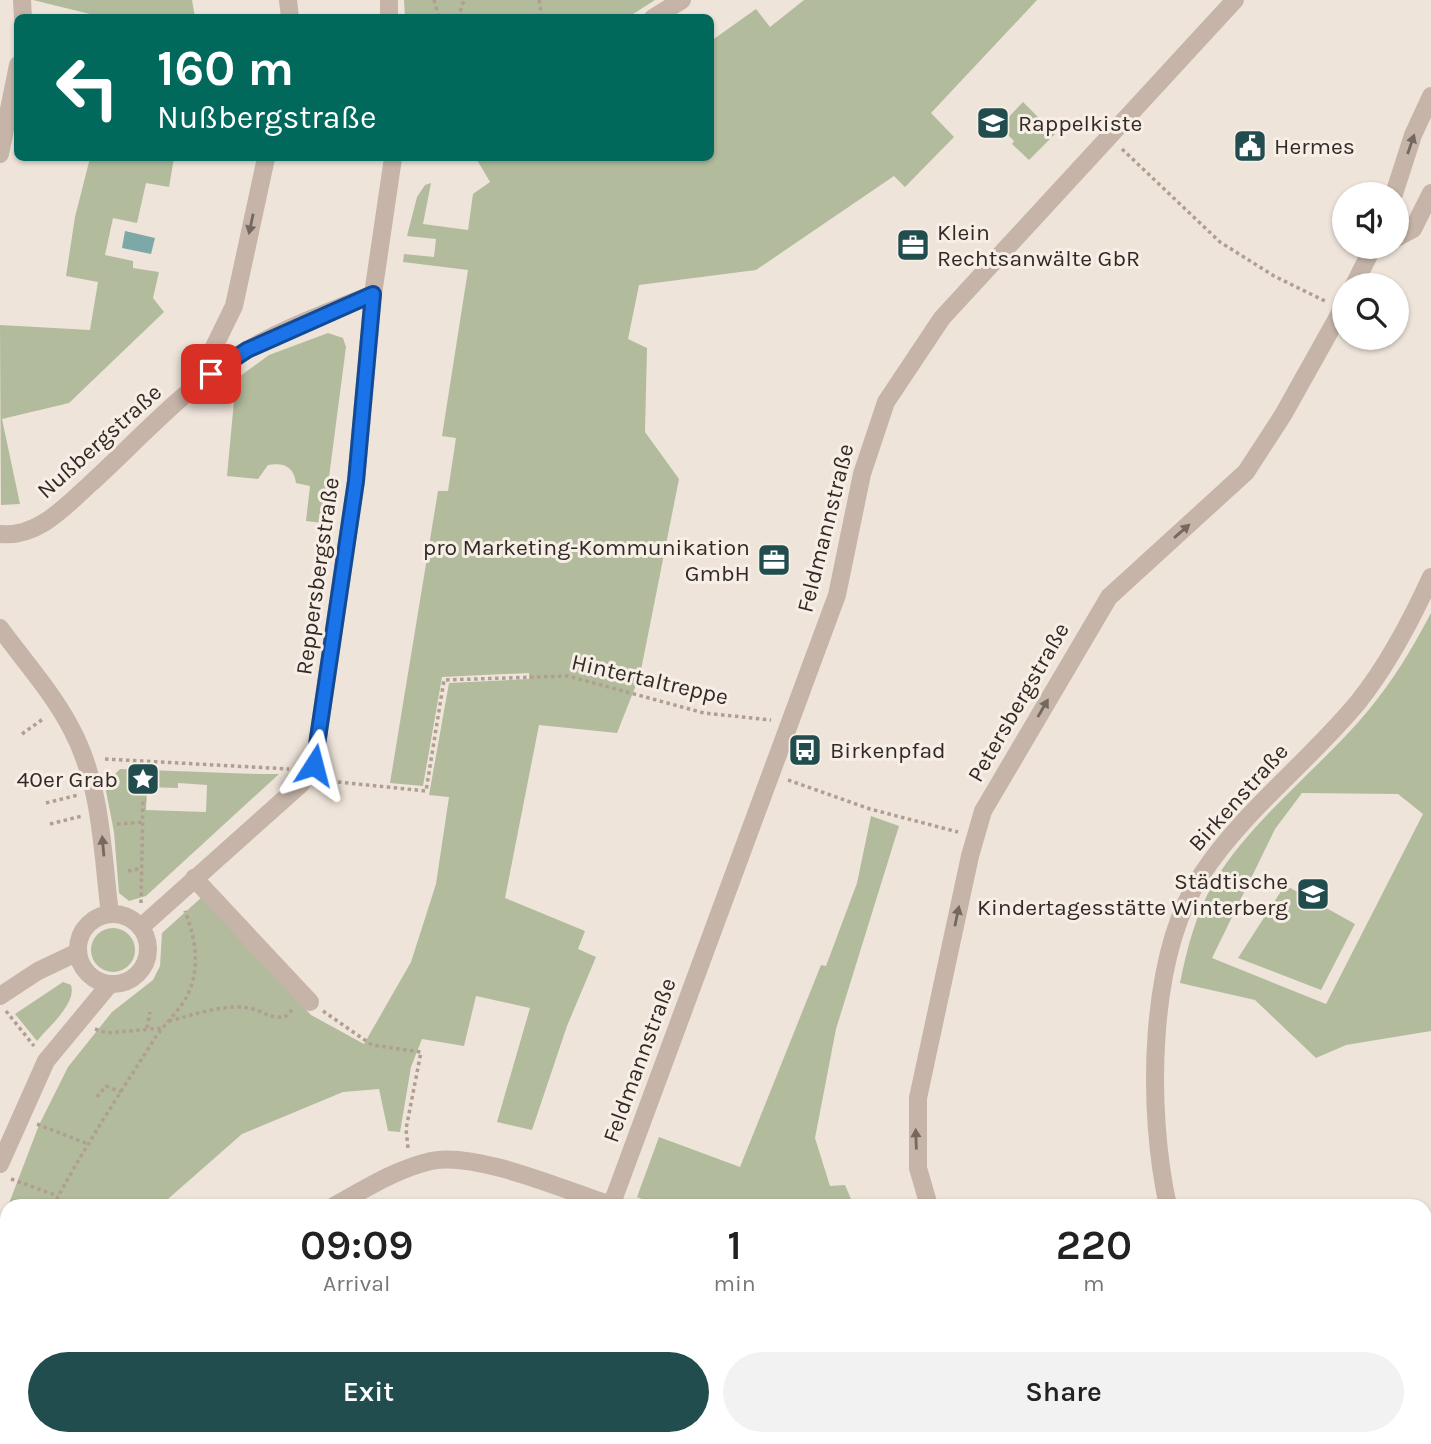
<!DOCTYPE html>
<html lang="en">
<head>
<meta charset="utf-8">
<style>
	:root { --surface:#fff; --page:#f2f2f2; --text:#222; --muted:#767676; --accent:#214d4f }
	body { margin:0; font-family:Karla,sans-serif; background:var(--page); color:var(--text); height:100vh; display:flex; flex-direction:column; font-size:26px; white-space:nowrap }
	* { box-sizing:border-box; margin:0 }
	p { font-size:23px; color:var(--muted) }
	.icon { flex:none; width:38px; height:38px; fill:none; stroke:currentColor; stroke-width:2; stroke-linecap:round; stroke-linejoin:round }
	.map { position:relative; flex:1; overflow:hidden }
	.sheet { position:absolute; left:0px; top:1199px; width:1432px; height:247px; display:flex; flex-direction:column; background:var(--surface); border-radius:21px 21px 0 0; box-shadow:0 2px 5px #0004 }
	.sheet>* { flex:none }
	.banner { position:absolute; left:14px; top:14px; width:700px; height:147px; border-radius:10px; box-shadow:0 2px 5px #0004; background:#00695c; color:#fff; overflow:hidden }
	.controls { position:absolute; left:1332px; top:182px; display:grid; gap:14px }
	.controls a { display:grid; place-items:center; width:77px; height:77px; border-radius:50%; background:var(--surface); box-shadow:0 2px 5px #0004; font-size:35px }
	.pin { position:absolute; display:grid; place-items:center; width:60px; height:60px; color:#fff; margin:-30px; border-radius:14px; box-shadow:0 4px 10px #0006 }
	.me { position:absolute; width:77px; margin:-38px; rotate:9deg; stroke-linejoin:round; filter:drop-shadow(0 0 5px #0008) }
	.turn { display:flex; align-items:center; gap:24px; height:147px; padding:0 28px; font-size:32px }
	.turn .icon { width:91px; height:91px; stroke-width:2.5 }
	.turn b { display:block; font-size:49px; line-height:60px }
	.eta { display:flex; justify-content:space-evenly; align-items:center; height:119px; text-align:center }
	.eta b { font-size:42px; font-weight:600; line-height:49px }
	.primary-button { display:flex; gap:14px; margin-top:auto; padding:14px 28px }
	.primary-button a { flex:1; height:80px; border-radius:42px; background:var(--accent); color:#fff; font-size:28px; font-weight:600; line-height:80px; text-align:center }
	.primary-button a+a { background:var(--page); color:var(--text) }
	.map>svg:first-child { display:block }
	.green { fill:#b2bc9c; fill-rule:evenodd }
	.water { fill:#7ca8a8 }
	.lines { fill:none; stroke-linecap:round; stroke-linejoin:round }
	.path { stroke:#b09e92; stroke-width:3.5; stroke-dasharray:3.5 3.5; stroke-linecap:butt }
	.minor { stroke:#c5b4a7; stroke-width:18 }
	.oneway { fill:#746861 }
	.route-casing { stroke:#114b97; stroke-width:18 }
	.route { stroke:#1a73e8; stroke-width:12 }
	.labels { text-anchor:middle; stroke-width:6; stroke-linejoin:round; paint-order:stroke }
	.poi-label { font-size:23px; fill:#322a27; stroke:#f7eee6; text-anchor:start }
	.street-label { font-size:23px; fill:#322a27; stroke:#f7eee6 }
</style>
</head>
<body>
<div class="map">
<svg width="1431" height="1444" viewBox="0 0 1431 1444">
	<rect width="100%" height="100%" fill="#eee4da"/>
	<!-- green -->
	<g class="green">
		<path d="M 33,0 L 192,0 L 195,17 L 102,17 Z"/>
		<path d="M 404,0 L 655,0 L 627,18 L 405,17 Z"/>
		<path d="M 804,0 L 1037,0 L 931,113 L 954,137 L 905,187 L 894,176 L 756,270 L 639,285 L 628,339 L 647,348 L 645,432 L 679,479 L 640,675 L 617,733 L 539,725 L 505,898 L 585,931 L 578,949 L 596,957 L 567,1026 L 532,1130 L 497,1122 L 530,1008 L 476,996 L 464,1046 L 422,1039 L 411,1067 L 400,1132 L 388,1131 L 379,1089 L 343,1092 L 242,1134 L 160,1206 L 8,1206 L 39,1125 L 68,1067 L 112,1012 L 153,980 L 160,966 L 162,933 L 202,897 L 311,1015 L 364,1044 L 411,962 L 436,884 L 449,797 L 429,795 L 449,683 L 529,679 L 529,673 L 442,677 L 423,786 L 390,783 L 438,491 L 448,491 L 456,438 L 442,436 L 468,270 L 403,262 L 404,254 L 434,257 L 436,239 L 407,236 L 417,197 L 425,185 L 431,183 L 423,224 L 468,230 L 473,194 L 490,182 L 476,158 L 710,158 L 711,41 L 756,9 L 770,27 Z"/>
		<path d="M 1023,102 L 1055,134 L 1029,160 L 1012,144 L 1014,141 L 1007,134 L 1009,131 L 1002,124 Z"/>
		<path d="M 90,158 L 174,158 L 169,187 L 146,183 L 137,223 L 113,218 L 105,255 L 133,261 L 133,268 L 159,272 L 153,298 L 164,312 L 69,403 L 2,419 L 20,504 L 1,505 L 0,325 L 90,330 L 98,282 L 66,276 L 75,217 Z"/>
		<path d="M 328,333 L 343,338 L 346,347 L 323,523 L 306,521 L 310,486 L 296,483 C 294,467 284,462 268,465 L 258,479 L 227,476 L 236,379 L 269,355 Z"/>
		<path d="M 1431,613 L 1431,1031 L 1346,1045 L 1316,1058 L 1255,1000 L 1180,983 C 1187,948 1196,914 1214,882 C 1250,821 1321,767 1367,712 C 1393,681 1412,649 1431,613 ZM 1302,793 L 1398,794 L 1423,814 L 1326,1004 L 1212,958 L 1275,829 Z"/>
		<path d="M 120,769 L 259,774 L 279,774 L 146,896 L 129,901 L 119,893 L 114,832 L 106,791 L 109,780 ZM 178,783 L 207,785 L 206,812 L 146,810 L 147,787 L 178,788 Z"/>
		<path d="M 871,816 L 899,826 L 836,1029 L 815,1138 L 830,1186 L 845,1185 L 854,1206 L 660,1206 L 637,1197 L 659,1137 L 740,1167 L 821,965 L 826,966 L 857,883 Z"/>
		<path d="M 1285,885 L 1355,924 L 1321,990 L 1238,958 Z"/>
		<circle cx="113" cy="950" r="22"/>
		<path d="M 63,982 L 71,985 C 77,1004 48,1027 37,1041 L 15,1014 Z"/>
		<path d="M 7,1209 L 7,1438 L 122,1439 L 107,1444 L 0,1444 L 0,1228 Z"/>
		<path d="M 858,1439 L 949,1439 L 951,1444 L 859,1444 Z"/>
	</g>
	<!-- water -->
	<path class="water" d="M 125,231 L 155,238 L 151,254 L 122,248 Z"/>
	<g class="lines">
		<!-- path -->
		<g class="path">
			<path d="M 434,0 L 439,18"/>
			<path d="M 539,0 L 542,18"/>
			<path d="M 458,18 L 464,0"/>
			<path d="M 1122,149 L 1220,242 L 1274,276 L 1327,302"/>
			<path d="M 22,734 L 43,719"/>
			<path d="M 105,759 L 289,769"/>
			<path d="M 788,780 L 870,809 L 958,832"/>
			<path d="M 338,782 L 426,791 L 444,680 L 568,676 L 704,713 L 771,720"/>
			<path d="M 46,803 L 78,795"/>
			<path d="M 50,824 L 82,816"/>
			<path d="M 117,824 L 143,822"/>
			<path d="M 128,871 L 142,868"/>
			<path d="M 141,903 L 143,800 L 146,800"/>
			<path d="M 6,1011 L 34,1046"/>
			<path d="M 323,1011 L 372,1045 L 421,1052 L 406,1129 L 408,1148"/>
			<path d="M 169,1021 C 193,1015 228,1002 253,1009 C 267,1013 268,1018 285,1017 L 292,1010"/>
			<path d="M 147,1028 L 150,1012"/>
			<path d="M 95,1029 L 107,1033 L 162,1028"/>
			<path d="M 97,1097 L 106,1086 L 121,1092"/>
			<path d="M 37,1124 L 88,1144"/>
			<path d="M 11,1179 L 58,1196"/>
			<path d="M 633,1201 L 644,1206"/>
			<path d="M 53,1206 C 83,1149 119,1095 153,1041 C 163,1025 180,1011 188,994 C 201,966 195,937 185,911"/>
			<path d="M 0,1277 L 7,1272"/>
			<path d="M 0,1292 L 0,1301"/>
			<path d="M 0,1314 L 7,1317"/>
			<path d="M 195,1438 L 197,1444"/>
		</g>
		<!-- minor -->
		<g class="minor">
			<path d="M 22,0 L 23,18"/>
			<path d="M 288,0 L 290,18"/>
			<path d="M 389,0 L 389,18"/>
			<path d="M 653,18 L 682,0"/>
			<path d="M 0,154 L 18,65"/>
			<path d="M 1394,194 L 1413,135 L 1431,96"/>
			<path d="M 1396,238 L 1413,229 L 1431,193"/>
			<path d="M 1354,285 L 1373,247"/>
			<path d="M 195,386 L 234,306 L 266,158"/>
			<path d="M 0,534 C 37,538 65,507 90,484 C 135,443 178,395 229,361 C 273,332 325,313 373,294"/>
			<path d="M 0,628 C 24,661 53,693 72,730 C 102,787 102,851 110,914"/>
			<path d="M 194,878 L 310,1002"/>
			<circle cx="113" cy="949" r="35"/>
			<path d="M 141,927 L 301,784 L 314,765 L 356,481 L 373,294 L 393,158"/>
			<path d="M 0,996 L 38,971 L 78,952"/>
			<path d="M 0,1164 L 46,1061 L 109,985"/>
			<path d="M 334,1206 C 365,1189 396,1169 431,1161 C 476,1151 567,1191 611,1205"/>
			<path d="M 611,1206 L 837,595 L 862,474 L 886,402 L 942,318 L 1235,0"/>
			<path d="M 929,1206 L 918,1168 L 918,1098 L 970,856 L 983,811 L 1109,597 L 1246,472 L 1283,415 L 1344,306"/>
			<path d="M 1168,1206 C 1147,1112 1147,957 1202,874 C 1245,809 1310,761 1359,701 C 1389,663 1411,621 1431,577"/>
			<path d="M 1424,1436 L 1431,1437"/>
			<path d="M 780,1438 L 782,1444"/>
			<path d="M 1022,1438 L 1024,1444"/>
			<path d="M 538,1444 L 539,1438"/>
		</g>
	</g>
	<!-- one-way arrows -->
	<defs><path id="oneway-solid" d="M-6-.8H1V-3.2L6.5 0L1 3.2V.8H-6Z" transform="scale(1.75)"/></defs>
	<g class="oneway">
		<use href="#oneway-solid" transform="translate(1411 144) rotate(-71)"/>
		<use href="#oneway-solid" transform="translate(251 224) rotate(102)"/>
		<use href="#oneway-solid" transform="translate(1182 531) rotate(-41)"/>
		<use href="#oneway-solid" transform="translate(1043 708) rotate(-60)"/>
		<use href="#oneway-solid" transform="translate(103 846) rotate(-95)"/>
		<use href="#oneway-solid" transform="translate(957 916) rotate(-78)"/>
		<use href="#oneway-solid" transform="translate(916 1139) rotate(-92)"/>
	</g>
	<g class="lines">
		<defs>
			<path id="route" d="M 211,374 L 247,350 L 373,294 L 356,481 L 314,765"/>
		</defs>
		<!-- route casing -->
		<use href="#route" class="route-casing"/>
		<!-- route -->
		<use href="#route" class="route"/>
	</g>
	<!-- icons -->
	<defs>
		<symbol id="school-square" viewBox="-11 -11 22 22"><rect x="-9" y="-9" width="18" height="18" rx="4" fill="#214d4f" stroke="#f7eee6"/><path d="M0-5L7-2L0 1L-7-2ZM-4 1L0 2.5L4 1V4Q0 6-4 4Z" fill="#fff"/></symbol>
		<symbol id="civic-square" viewBox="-11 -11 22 22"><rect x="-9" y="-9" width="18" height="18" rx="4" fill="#214d4f" stroke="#f7eee6"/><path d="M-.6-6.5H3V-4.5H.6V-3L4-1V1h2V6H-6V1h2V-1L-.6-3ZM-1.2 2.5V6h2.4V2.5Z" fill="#fff"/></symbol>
		<symbol id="office-square" viewBox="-11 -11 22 22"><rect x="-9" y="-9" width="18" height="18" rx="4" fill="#214d4f" stroke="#f7eee6"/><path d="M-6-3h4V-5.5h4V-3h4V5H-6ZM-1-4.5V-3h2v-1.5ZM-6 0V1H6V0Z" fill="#fff"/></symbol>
		<symbol id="bus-square" viewBox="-11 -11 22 22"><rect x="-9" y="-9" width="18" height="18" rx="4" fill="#214d4f" stroke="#f7eee6"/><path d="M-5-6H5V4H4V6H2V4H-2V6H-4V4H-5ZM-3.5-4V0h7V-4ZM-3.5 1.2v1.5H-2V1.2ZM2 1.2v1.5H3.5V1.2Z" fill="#fff"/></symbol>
		<symbol id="sight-square" viewBox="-11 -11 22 22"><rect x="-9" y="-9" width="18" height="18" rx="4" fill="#214d4f" stroke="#f7eee6"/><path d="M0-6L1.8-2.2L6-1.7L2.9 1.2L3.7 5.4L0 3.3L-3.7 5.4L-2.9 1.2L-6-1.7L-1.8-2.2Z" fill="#fff"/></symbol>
	</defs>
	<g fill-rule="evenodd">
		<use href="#school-square" x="974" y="104" width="38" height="38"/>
		<use href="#civic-square" x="1231" y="127" width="38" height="38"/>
		<use href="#office-square" x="894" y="226" width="38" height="38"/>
		<use href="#office-square" x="755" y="541" width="38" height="38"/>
		<use href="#bus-square" x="786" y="731" width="38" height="38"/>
		<use href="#sight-square" x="124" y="760" width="38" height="38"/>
		<use href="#school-square" x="1294" y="875" width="38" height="38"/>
	</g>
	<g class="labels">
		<!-- poi labels -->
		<g class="poi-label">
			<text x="1018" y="131">Rappelkiste</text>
			<text x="1274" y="154">Hermes</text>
			<text x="937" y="240">Klein<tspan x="937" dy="26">Rechtsanwälte GbR</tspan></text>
			<text x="750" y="555" text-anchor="end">pro Marketing-Kommunikation<tspan x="750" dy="26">GmbH</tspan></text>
			<text x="830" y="758">Birkenpfad</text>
			<text x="118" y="787" text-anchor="end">40er Grab</text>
			<text x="1288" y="889" text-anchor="end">Städtische<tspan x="1288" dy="26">Kindertagesstätte Winterberg</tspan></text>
		</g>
		<!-- street labels -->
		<g class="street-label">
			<text transform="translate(99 441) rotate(-42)" y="8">Nußbergstraße</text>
			<text transform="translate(825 528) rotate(-76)" y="8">Feldmannstraße</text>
			<text transform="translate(317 576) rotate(-82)" y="8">Reppersbergstraße</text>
			<text transform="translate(650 679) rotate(13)" y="8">Hintertaltreppe</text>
			<text transform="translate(1018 702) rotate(-60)" y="8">Petersbergstraße</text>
			<text transform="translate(1238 797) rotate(-48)" y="8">Birkenstraße</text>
			<text transform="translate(639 1060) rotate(-70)" y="8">Feldmannstraße</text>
		</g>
	</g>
</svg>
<div class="controls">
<a><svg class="icon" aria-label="sound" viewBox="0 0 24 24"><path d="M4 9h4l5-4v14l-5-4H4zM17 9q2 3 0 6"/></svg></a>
<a><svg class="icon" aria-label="search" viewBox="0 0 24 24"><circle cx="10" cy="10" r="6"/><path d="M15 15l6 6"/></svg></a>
</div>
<div class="pin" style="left:211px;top:374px;background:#d93025"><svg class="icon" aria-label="arrive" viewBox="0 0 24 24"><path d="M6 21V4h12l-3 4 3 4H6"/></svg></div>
<svg class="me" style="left:314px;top:765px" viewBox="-20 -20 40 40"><path d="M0-17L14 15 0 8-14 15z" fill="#1a73e8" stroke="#fff" stroke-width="4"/></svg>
<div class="banner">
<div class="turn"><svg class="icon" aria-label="left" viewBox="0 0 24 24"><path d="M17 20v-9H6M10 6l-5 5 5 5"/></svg><div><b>160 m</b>Nußbergstraße</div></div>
</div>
<section class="sheet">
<div class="eta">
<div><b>09:09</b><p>Arrival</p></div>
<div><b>1</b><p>min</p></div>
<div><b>220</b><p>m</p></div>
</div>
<div class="primary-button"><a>Exit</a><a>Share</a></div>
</section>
</div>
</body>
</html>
